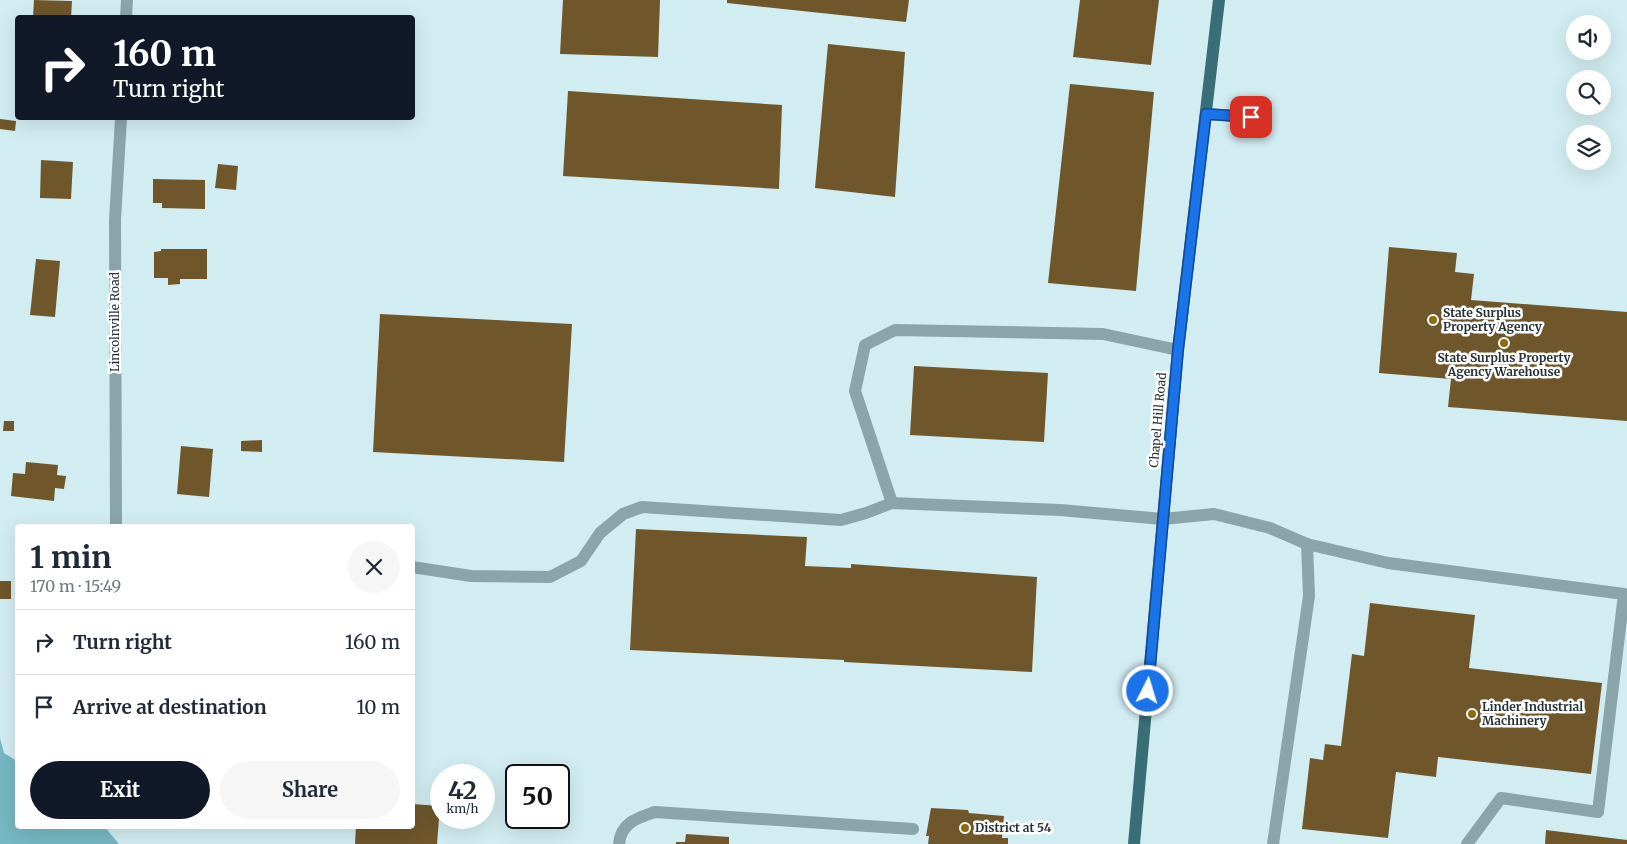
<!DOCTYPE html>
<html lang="en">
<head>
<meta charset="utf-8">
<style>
	:root { --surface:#fff; --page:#f6f6f7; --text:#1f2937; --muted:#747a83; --line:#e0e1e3; --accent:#111827 }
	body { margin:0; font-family:Merriweather,serif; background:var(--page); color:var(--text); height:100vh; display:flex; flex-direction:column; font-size:19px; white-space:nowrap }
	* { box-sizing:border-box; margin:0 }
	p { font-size:16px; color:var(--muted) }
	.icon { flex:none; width:28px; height:28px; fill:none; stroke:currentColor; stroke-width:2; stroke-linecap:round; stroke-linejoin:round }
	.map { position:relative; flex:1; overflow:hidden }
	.side { position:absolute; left:15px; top:524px; width:400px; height:305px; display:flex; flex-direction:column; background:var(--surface); border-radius:5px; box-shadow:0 5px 20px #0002 }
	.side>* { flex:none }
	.top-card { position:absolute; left:15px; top:15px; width:400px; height:105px; border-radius:5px; box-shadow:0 5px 20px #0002; background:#111827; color:#fff; overflow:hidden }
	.buttons { position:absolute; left:1566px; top:15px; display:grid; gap:10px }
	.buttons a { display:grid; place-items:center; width:45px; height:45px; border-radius:50%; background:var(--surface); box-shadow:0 5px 20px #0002; font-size:25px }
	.speed { position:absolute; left:430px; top:764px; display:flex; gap:10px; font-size:25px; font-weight:700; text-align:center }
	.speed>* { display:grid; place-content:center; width:65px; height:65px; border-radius:50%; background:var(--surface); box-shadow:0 5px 20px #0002; line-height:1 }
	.speed small { font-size:12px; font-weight:400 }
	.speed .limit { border:2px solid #111; border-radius:8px; background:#fff; color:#111 }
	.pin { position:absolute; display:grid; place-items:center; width:42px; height:42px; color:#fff; margin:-21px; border-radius:10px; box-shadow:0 2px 8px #0006 }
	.me { position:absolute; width:55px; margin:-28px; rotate:5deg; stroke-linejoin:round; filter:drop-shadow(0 0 4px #0008) }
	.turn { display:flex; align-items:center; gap:18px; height:105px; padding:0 15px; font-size:22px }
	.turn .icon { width:65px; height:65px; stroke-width:2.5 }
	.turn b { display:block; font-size:35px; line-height:42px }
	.round { display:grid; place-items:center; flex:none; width:52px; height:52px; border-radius:26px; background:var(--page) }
	.head { display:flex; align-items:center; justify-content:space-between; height:85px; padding:0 15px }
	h1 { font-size:30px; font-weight:700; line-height:38px }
	.primary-button { display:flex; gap:10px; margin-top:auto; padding:10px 15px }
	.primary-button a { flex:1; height:58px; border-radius:30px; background:var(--accent); color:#fff; font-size:20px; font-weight:700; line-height:58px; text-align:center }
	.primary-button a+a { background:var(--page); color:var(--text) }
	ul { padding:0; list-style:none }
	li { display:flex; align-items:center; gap:15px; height:65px; padding:0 15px; border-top:1px solid var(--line) }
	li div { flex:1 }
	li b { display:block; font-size:19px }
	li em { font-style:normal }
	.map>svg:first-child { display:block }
	.forest { fill:#77b8c3 }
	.building { fill:#6f572b }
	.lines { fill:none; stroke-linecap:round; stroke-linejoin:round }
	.minor { stroke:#8aa5aa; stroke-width:12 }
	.major { stroke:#396e76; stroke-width:12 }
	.route-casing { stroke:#114b97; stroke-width:12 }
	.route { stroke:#1a73e8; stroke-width:9 }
	.poi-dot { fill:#90680f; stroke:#fff; stroke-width:2 }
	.labels { text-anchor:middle; stroke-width:5; stroke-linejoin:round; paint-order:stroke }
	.poi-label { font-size:12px; font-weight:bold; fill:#273234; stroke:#fff; text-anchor:start }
	.street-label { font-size:12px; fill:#273234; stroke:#fff }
</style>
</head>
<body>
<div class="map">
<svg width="1627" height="844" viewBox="0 0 1627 844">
	<rect width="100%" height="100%" fill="#d2edf2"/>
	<!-- forest -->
	<path class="forest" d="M 0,738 L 4,753 L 17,761 L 18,826 L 104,826 L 119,844 L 0,844 Z"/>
	<!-- building -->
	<g class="building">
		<path d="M 34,0 L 72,1 L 71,18 L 33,18 Z"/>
		<path d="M 563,0 L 660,0 L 658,57 L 560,54 Z"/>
		<path d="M 727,0 L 909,0 L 906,22 L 727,3 Z"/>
		<path d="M 1080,0 L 1159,0 L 1151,65 L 1073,57 Z"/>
		<path d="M 828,44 L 905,52 L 895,197 L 815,188 Z"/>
		<path d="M 1070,84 L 1154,92 L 1136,291 L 1048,283 Z"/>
		<path d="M 568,91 L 782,105 L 779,189 L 563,176 Z"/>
		<path d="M 0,119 L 16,121 L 15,131 L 0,129 Z"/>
		<path d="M 41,160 L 73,162 L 71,199 L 40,198 Z"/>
		<path d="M 218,164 L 238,166 L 236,190 L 215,188 Z"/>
		<path d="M 153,179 L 205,180 L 205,209 L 162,208 L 162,203 L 153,203 Z"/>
		<path d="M 1389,247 L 1457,253 L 1455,272 L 1474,274 L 1471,300 L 1627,312 L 1627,421 L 1448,407 L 1451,379 L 1379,373 Z"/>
		<path d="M 161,249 L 207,249 L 207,279 L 180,279 L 180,284 L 168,285 L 168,278 L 154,278 L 154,252 L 161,251 Z"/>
		<path d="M 36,259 L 60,261 L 55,317 L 30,315 Z"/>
		<path d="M 380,314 L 572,324 L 564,462 L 373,452 Z"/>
		<path d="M 914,366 L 1048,373 L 1044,442 L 910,435 Z"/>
		<path d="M 4,421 L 14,421 L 14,431 L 3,431 Z"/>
		<path d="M 262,440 L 262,452 L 241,451 L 241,441 Z"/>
		<path d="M 181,446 L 213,449 L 209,497 L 177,494 Z"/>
		<path d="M 26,462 L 58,465 L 57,475 L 66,476 L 64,489 L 55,488 L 54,501 L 11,496 L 13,473 L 25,474 Z"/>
		<path d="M 636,529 L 807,537 L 805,566 L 851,568 L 851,564 L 1037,577 L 1032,672 L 844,662 L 844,660 L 630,650 Z"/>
		<rect x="0" y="581" width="11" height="18"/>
		<path d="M 1370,603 L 1475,615 L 1469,668 L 1602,683 L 1591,774 L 1438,757 L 1436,777 L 1396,772 L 1388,838 L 1302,829 L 1310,758 L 1323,760 L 1325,744 L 1341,746 L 1352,654 L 1364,656 Z"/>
		<path d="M 412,804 L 440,806 L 437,844 L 355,844 L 356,826 L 412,826 Z"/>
		<path d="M 931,808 L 968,810 L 969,813 L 1004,816 L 1002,838 L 1008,838 L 1008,844 L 928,844 L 929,836 L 926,836 Z"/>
		<path d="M 1546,830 L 1627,840 L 1627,844 L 1545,844 Z"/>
		<path d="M 686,834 L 729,837 L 729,844 L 676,844 L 676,842 L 685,842 Z"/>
	</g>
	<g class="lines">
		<!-- minor -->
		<g class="minor">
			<path d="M 126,18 L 127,0"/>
			<path d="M 1206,114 L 1266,118"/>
			<path d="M 892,503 L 855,391 L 865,345 L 895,330 L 1103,334 L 1178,350"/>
			<path d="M 116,526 L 115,220 L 121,118"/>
			<path d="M 1307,544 L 1388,563 L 1624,594 L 1598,812 L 1501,798 L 1467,844"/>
			<path d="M 412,567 L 471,576 L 550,577 L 581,561 L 600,533 L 623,514 L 642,507 L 841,520 L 866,513 L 892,503 L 1060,510 L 1163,519 L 1214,514 L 1270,528 L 1307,544 L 1309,596 L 1273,844"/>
			<path d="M 619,844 C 621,822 638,818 655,812 L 913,829"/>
		</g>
		<!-- major -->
		<path class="major" d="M 1134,844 L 1178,350 L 1219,0"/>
	</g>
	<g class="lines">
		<defs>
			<path id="route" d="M 1148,691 L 1178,350 L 1206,114 L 1251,117"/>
		</defs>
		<!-- route casing -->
		<use href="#route" class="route-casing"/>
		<!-- route -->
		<use href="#route" class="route"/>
	</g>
	<!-- markers -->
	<g class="poi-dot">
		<circle cx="1433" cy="320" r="5"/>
		<circle cx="1504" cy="343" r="5"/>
		<circle cx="1472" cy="714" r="5"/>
		<circle cx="965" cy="828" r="5"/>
	</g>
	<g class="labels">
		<!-- poi labels -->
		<g class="poi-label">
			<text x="1443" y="317">State Surplus<tspan x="1443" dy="14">Property Agency</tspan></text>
			<text x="1504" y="362" text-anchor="middle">State Surplus Property<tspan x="1504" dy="14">Agency Warehouse</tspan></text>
			<text x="1482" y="711">Linder Industrial<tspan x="1482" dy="14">Machinery</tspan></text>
			<text x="975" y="832">District at 54</text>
		</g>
		<!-- street labels -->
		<g class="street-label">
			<text transform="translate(115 322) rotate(-90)" y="4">Lincolnville Road</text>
			<text transform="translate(1158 420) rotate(-85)" y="4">Chapel Hill Road</text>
		</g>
	</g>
</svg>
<div class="buttons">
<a><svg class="icon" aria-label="sound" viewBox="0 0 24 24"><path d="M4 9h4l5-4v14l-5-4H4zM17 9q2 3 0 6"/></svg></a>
<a><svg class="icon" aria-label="search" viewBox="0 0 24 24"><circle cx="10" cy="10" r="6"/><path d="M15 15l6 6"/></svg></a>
<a><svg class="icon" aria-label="layers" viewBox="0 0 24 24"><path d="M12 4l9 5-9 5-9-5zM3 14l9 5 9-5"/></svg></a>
</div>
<div class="speed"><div>42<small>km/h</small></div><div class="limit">50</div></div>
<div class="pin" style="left:1251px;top:117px;background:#d93025"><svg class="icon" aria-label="arrive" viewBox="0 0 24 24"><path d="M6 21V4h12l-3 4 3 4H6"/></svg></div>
<svg class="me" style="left:1148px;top:691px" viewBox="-20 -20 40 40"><circle r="17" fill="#1a73e8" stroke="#fff" stroke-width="3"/><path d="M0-11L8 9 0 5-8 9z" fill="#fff"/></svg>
<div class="top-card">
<div class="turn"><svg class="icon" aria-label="right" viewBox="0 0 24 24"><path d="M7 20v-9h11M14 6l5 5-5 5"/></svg><div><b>160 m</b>Turn right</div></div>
</div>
<section class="side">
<div class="head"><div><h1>1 min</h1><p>170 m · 15:49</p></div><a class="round"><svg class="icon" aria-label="close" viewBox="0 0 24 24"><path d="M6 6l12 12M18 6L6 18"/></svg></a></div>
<ul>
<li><svg class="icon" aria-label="right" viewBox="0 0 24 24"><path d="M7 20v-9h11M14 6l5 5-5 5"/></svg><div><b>Turn right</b></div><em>160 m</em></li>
<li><svg class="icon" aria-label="arrive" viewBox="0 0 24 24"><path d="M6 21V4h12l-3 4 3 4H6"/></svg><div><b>Arrive at destination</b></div><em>10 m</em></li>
</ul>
<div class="primary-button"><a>Exit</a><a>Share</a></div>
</section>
</div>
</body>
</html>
